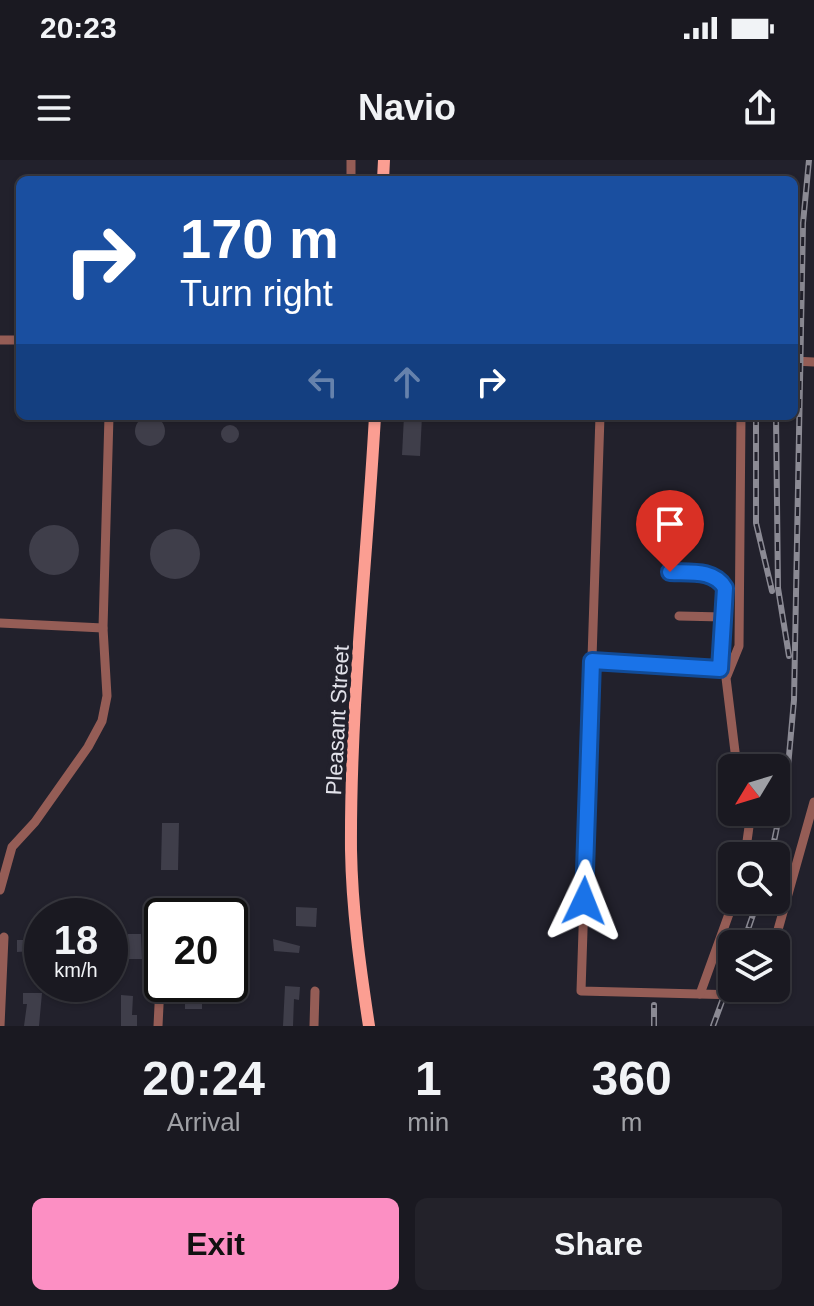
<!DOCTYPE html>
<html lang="en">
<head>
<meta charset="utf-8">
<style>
	:root { --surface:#1a1921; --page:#23222a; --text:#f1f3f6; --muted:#9fa0a5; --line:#38383f; --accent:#fc8fc3 }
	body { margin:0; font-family:Helvetica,sans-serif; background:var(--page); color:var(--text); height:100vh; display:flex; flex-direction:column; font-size:30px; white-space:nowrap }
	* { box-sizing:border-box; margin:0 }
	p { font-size:26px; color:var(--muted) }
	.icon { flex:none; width:44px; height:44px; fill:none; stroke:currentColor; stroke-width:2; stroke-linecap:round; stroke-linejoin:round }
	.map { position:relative; height:866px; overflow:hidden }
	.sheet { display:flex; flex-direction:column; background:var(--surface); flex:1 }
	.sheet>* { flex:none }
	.banner { position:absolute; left:16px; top:16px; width:782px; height:244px; border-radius:12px; box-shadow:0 2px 6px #0004,0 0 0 2px var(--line); background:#1a4fa0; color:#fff; overflow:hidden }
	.needle { width:52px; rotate:232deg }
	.controls { position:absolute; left:718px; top:594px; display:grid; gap:16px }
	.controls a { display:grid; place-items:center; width:72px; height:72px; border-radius:12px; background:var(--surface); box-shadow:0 2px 6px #0004,0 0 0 2px var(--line); font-size:40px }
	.speed { position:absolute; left:24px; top:738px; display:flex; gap:16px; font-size:40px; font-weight:700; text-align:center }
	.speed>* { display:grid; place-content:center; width:104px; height:104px; border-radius:50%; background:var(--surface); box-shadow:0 2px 6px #0004,0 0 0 2px var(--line); line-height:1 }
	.speed small { font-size:20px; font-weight:400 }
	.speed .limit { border:4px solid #111; border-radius:12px; background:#fff; color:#111 }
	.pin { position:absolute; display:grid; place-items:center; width:68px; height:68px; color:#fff; margin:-82px -34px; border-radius:50% 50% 50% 0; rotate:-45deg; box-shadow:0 0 8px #0007 }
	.pin .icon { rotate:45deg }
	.me { position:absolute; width:88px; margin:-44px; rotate:2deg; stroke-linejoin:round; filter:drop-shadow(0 0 6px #0008) }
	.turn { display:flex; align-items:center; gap:28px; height:168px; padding:0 32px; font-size:36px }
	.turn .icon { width:104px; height:104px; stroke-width:2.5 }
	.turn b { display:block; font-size:56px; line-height:68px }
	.lanes { display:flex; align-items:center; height:76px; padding:0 32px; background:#0003; justify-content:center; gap:40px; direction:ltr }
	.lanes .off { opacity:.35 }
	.eta { display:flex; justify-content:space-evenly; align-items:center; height:136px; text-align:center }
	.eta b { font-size:48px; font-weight:700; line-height:56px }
	.primary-button { display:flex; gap:16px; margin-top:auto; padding:16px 32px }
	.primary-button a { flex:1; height:92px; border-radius:12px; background:var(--accent); color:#111; font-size:32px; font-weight:700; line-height:92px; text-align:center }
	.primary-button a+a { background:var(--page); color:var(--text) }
	.status { display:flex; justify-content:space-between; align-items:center; height:56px; padding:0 40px; background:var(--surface); direction:ltr }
	.status svg { height:22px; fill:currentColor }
	header { display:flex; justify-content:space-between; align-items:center; height:104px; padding:0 32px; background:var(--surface); font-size:36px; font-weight:700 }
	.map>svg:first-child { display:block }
	.building { fill:#3f3e4a }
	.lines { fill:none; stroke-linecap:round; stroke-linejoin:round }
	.minor { stroke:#955d56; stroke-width:9 }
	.major { stroke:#fb9e92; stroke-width:12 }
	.rail-casing { stroke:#8b8a94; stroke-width:6 }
	.rail { stroke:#22212c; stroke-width:3; stroke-dasharray:9; stroke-linecap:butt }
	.route-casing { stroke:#114b97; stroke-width:20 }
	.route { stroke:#1a73e8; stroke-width:14 }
	.labels { text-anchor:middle; stroke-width:8; stroke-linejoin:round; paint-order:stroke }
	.street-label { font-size:22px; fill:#e2e2ea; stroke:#22212c }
</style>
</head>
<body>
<div class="status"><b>20:23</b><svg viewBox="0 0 49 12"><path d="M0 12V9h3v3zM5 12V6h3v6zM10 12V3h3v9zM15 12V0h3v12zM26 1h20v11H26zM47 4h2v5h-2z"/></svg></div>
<header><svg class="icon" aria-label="menu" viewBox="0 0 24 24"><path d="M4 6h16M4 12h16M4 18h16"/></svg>Navio<svg class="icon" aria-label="share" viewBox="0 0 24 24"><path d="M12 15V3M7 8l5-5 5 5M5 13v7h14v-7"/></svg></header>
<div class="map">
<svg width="814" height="866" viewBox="0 0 814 866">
	<rect width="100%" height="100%" fill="#22212c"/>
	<!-- building -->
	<g class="building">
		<path d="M 404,256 L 422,256 L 420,296 L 402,295 Z"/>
		<circle cx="150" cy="271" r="15"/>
		<circle cx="230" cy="274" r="9"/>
		<circle cx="54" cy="390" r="25"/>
		<circle cx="175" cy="394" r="25"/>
		<path d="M 162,663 L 179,663 L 178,710 L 161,710 Z"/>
		<path d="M 296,747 L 317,748 L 316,767 L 296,766 Z"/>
		<path d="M 128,774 L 141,774 L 142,799 L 128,799 Z"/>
		<path d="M 273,779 L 300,786 L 299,793 L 274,791 Z"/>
		<path d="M 17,780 L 31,780 L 32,791 L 17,792 Z"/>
		<path d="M 285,826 L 300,827 L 299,840 L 294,839 L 293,866 L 283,866 Z"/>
		<rect x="185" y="830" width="17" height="19"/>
		<path d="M 23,833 L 42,833 L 39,866 L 24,866 L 27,844 L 23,844 Z"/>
		<path d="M 121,835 L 133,836 L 132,855 L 137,855 L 137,866 L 121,866 Z"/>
	</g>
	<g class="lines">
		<!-- minor -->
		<g class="minor">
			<path d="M 351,20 L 351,0"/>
			<path d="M 0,180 L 20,180"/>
			<path d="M 794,201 L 814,202"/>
			<path d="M 600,256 L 581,831 L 739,835 L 751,828"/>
			<path d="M 670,412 L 710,415 L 725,428 L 720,509"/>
			<path d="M 679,456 L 723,457"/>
			<path d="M 0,463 L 103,468"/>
			<path d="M 592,501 L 722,509"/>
			<path d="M 737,608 L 726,518 L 739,486 L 741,256"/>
			<path d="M 745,696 L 751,652"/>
			<path d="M 0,730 L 12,687 L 35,662 L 88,587 L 102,561 L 107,536 L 103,468 L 109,256"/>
			<path d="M 774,784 L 814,642"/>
			<path d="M 700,834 L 734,740"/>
			<path d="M 0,866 L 4,777"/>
			<path d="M 158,866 L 162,784"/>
			<path d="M 314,866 L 315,831"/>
		</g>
		<!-- major -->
		<g class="major">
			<path d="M 383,20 L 384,0"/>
			<path d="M 369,866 C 360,807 352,749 351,690 C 350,545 367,400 375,256"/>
		</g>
		<defs>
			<g id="rail">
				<path d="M 756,256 L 756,363 L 772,431"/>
				<path d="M 776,256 L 778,428 L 789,496"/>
				<path d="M 771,696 L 787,618 L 794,540 L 803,63 L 809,0"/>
				<path d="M 743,784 L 758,740"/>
				<path d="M 654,866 L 654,845"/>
				<path d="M 713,866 L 732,814"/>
			</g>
		</defs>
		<!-- rail casing -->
		<use href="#rail" class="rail-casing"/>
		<!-- rail -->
		<use href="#rail" class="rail"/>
	</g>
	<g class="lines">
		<defs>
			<path id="route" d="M 584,741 L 592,501 L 720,509 L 725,428 C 714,409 689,413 670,412"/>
		</defs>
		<!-- route casing -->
		<use href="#route" class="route-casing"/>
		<!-- route -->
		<use href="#route" class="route"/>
	</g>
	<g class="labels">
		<!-- street labels -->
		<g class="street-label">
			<text transform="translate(337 560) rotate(-87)" y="8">Pleasant Street</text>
		</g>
	</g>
</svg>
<div class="controls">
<a><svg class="needle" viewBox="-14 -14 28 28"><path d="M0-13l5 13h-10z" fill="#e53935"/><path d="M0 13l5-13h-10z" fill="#9fa0a5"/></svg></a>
<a><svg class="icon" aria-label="search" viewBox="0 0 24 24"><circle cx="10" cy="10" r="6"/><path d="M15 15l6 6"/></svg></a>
<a><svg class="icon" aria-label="layers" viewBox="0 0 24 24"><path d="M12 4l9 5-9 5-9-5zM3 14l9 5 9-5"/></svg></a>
</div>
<div class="speed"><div>18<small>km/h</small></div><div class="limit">20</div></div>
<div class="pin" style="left:670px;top:412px;background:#d93025"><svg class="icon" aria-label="arrive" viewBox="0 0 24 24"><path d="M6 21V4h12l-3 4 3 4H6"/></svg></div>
<svg class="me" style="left:584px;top:741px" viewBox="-20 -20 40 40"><path d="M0-17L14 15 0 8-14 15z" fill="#1a73e8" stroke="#fff" stroke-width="4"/></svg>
<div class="banner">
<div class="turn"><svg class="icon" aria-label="right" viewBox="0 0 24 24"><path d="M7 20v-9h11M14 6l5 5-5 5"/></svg><div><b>170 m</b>Turn right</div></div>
<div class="lanes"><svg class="icon off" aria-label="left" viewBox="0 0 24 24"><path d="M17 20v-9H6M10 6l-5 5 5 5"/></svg><svg class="icon off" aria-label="ahead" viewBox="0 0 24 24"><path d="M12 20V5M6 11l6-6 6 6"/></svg><svg class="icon" aria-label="right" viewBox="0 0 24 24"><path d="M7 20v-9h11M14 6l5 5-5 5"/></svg></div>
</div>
</div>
<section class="sheet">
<div class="eta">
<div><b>20:24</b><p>Arrival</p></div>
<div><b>1</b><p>min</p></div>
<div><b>360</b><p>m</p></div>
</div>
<div class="primary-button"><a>Exit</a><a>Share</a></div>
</section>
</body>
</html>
